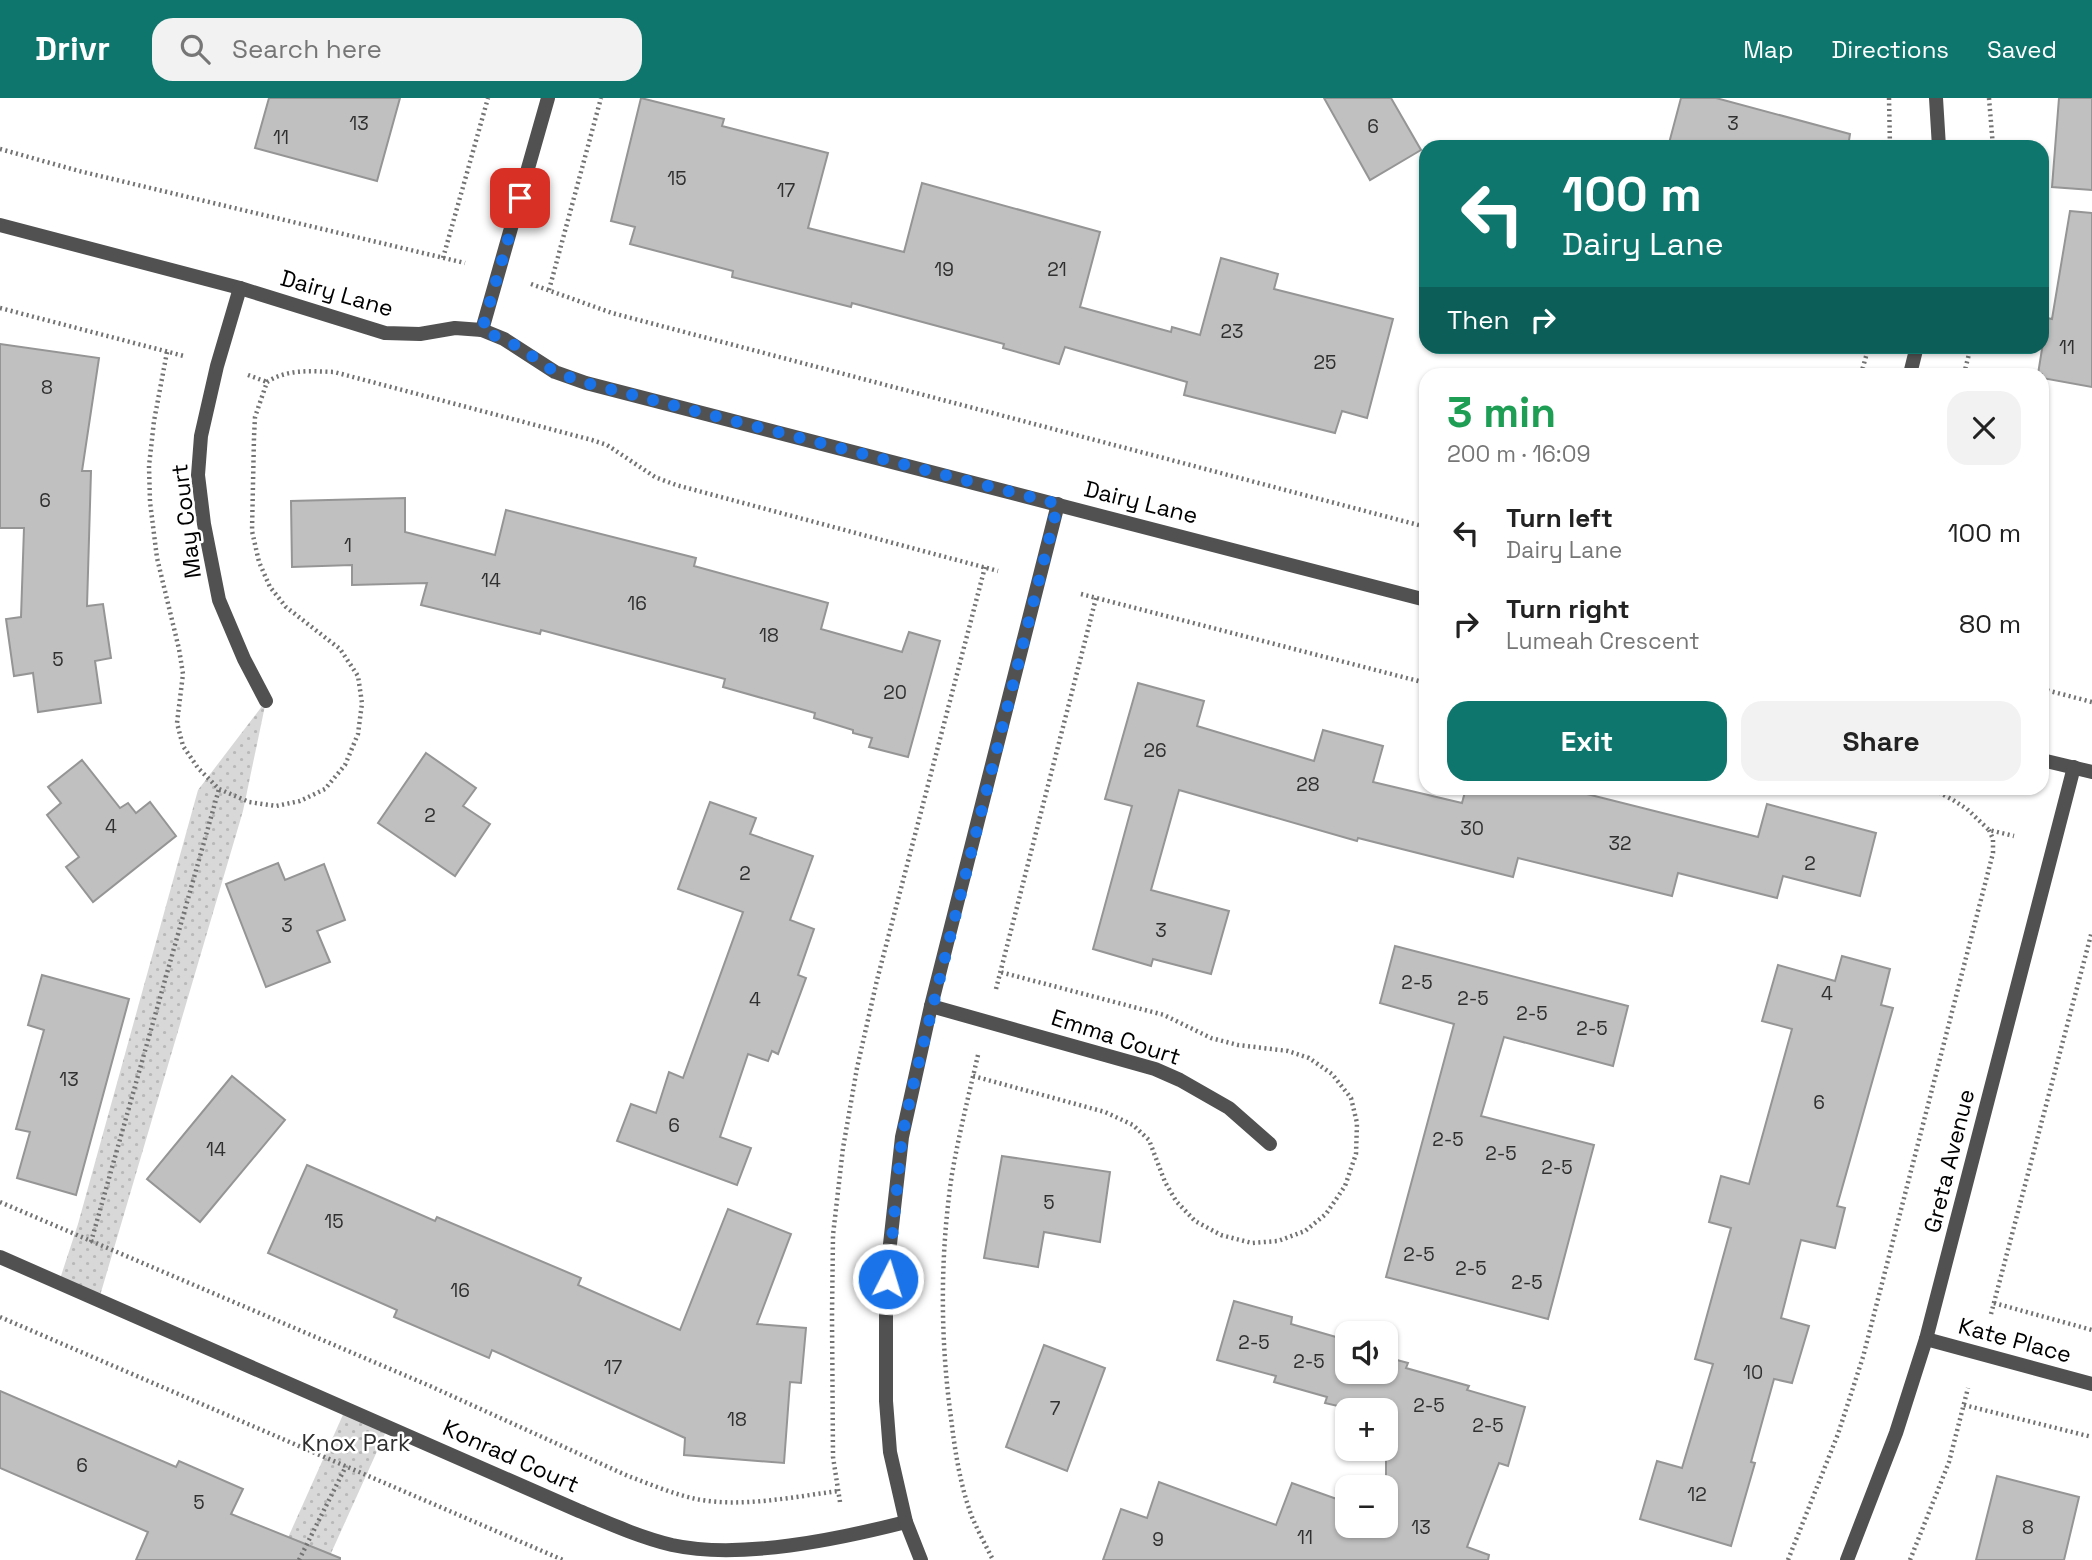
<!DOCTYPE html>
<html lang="en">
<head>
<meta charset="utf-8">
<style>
	:root { --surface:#fff; --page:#f2f2f2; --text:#222; --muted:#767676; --accent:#0f766e }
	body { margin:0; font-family:"Space Grotesk",sans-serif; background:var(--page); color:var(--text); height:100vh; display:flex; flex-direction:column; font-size:26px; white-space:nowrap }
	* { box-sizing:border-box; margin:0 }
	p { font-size:23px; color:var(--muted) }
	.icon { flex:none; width:38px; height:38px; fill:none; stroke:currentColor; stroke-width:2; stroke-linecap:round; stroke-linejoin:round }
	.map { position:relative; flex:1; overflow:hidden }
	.sheet { position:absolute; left:1419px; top:270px; width:630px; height:427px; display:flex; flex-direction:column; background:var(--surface); border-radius:21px; box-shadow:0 2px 5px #0004 }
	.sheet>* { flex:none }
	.guide { position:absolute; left:1419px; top:42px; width:630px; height:214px; border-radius:21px; box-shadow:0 2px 5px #0004; background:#0f766e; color:#fff; overflow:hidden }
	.buttons { position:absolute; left:1335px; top:1223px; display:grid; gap:14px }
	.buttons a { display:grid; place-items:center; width:63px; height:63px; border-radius:14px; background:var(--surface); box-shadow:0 2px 5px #0004; font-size:35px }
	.pin { position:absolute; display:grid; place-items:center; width:60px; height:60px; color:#fff; margin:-30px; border-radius:14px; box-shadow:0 4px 10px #0006 }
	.me { position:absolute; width:77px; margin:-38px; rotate:5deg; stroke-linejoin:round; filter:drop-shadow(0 0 5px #0008) }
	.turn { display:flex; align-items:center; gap:24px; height:147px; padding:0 28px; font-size:32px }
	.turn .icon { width:91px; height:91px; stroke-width:2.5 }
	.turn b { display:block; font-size:49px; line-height:60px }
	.then { display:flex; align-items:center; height:66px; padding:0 28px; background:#0003; gap:14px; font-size:26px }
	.round { display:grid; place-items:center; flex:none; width:74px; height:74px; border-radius:21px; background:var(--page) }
	.summary { display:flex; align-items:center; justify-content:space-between; height:119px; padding:0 28px }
	h1 { font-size:42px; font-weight:700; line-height:52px; color:#1e9e55 }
	.cta { display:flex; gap:14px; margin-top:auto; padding:14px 28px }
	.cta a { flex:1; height:80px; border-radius:21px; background:var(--accent); color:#fff; font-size:28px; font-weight:700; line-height:80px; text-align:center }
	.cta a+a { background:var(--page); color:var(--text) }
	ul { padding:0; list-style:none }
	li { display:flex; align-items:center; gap:21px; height:91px; padding:0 28px }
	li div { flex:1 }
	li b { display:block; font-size:26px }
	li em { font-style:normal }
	header { display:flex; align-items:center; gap:42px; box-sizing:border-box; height:98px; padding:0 35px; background:var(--accent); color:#fff }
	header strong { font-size:33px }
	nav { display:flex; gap:38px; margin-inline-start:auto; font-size:24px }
	.search { width:490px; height:63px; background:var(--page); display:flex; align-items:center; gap:18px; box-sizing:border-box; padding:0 24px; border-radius:21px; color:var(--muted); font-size:26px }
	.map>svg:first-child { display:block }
	.park { fill:url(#park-dots) }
	.building { fill:#c0c0c0; stroke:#959595; stroke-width:2 }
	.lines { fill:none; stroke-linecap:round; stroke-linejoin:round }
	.path { stroke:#737373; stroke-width:4.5; stroke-dasharray:2 3.5; stroke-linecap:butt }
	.street { stroke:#515151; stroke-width:14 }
	.route { stroke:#1a73e8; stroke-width:12; stroke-dasharray:0 21.6 }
	.labels { text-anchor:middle; stroke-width:5; stroke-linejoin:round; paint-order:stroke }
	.number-label { font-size:19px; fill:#303030 }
	.street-label { font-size:23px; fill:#000; stroke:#fff }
	.park-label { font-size:23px; fill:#2f2f2f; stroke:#fff }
</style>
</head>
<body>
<header>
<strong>Drivr</strong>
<div class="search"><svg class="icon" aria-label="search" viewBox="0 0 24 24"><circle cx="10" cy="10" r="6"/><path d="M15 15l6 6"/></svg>Search here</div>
<nav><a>Map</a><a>Directions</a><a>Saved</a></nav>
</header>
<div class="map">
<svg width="2092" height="1462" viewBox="0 0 2092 1462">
	<defs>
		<pattern id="park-dots" width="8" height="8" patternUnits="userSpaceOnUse" patternTransform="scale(1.75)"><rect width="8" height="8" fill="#d8d8d8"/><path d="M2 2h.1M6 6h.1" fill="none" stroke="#b8b8b8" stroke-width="1.8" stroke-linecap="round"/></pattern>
	</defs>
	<rect width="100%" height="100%" fill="#fff"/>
	<!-- park -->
	<g class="park">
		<path d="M 266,603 L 243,713 L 99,1201 L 59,1184 L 78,1126 L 198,692 Z"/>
		<path d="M 346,1310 L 388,1329 L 328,1462 L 278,1462 Z"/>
	</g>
	<!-- building -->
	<g class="building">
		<path d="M 269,0 L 400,0 L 377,83 L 255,50 Z"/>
		<path d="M 641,0 L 724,21 L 722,28 L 828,55 L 808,130 L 904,154 L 922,85 L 1100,134 L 1080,209 L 1171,234 L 1172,229 L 1200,237 L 1221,160 L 1278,176 L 1274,191 L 1393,221 L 1367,320 L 1342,313 L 1335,335 L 1184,297 L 1187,284 L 1065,249 L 1059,266 L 1003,250 L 1004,246 L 852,205 L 851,209 L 732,179 L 733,173 L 630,146 L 635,129 L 611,123 Z"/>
		<path d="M 1324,0 L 1391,0 L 1421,52 L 1370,82 Z"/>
		<path d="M 1681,0 L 1716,0 L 1850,36 L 1848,49 L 1668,49 Z"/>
		<path d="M 2059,0 L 2092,0 L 2092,92 L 2052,89 Z"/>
		<path d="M 2070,113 L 2092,115 L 2092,289 L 2042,280 L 2042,276 L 2038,276 L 2047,220 L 2052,221 Z"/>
		<path d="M 0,246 L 99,260 L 82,373 L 91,373 L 87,508 L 103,506 L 111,560 L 95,563 L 101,605 L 38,614 L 33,575 L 14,578 L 6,521 L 21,519 L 24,430 L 0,430 Z"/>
		<path d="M 405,400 L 405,434 L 495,457 L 506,412 L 696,460 L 694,468 L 828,505 L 821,531 L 902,554 L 909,534 L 940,543 L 908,659 L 869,649 L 872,640 L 853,635 L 853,632 L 814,620 L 815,615 L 723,589 L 725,581 L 541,532 L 540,536 L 421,507 L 427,485 L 352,487 L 352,467 L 292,469 L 291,403 Z"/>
		<path d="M 1138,585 L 1204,603 L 1197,628 L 1314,663 L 1323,632 L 1383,648 L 1373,684 L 1462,705 L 1466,690 L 1563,690 L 1758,739 L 1767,706 L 1876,735 L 1860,798 L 1783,778 L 1777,800 L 1678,775 L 1672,798 L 1518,760 L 1513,779 L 1358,740 L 1357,743 L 1179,692 L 1151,792 L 1229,813 L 1211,876 L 1153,861 L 1151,868 L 1093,851 L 1132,708 L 1105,701 Z"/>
		<path d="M 426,655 L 476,690 L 463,708 L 490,726 L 455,778 L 378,725 Z"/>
		<path d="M 82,662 L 120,710 L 128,705 L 136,715 L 150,704 L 176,738 L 93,804 L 66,769 L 79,759 L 47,717 L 61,705 L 48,689 Z"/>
		<path d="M 710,704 L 756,720 L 750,736 L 813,758 L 790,822 L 814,831 L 798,877 L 806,880 L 778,956 L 772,953 L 768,963 L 748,956 L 720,1039 L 751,1050 L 737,1087 L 617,1043 L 631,1006 L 656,1015 L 669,974 L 683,980 L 743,814 L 678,791 Z"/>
		<path d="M 278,765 L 285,782 L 324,766 L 345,822 L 317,833 L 330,864 L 266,889 L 226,786 Z"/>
		<path d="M 1395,848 L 1628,908 L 1613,968 L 1504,939 L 1481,1018 L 1594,1047 L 1548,1221 L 1386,1179 L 1454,926 L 1380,905 Z"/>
		<path d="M 1842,858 L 1890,871 L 1881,907 L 1893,910 L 1837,1108 L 1845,1110 L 1835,1150 L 1801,1142 L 1781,1220 L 1809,1228 L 1792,1285 L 1774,1281 L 1751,1364 L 1755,1365 L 1731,1448 L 1640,1421 L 1657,1363 L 1682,1370 L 1713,1266 L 1695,1261 L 1731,1130 L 1709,1124 L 1721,1078 L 1749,1086 L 1792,931 L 1762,923 L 1778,867 L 1835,883 Z"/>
		<path d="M 42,877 L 129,901 L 76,1097 L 17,1080 L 30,1034 L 16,1031 L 44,932 L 28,927 Z"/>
		<path d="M 232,978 L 285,1022 L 200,1124 L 147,1081 Z"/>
		<path d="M 1002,1058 L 1110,1074 L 1100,1144 L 1044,1134 L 1038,1169 L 984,1160 Z"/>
		<path d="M 307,1067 L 435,1123 L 437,1119 L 581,1180 L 578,1187 L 680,1232 L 728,1111 L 791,1136 L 757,1226 L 806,1230 L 801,1285 L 790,1284 L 784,1365 L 684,1357 L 685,1340 L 492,1252 L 489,1260 L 394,1219 L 397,1212 L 268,1155 Z"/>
		<path d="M 1234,1203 L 1292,1219 L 1291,1226 L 1343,1241 L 1342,1247 L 1348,1248 L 1348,1274 L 1386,1274 L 1386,1259 L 1408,1265 L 1406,1270 L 1469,1288 L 1467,1292 L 1525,1309 L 1508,1368 L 1499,1365 L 1467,1449 L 1489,1457 L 1488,1462 L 1103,1462 L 1121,1411 L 1147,1420 L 1159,1384 L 1276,1427 L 1292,1385 L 1348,1405 L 1348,1428 L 1386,1428 L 1386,1342 L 1391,1322 L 1386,1321 L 1386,1312 L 1355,1312 L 1325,1305 L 1327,1299 L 1274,1284 L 1276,1278 L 1217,1262 Z"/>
		<path d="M 1044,1247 L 1105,1270 L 1067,1373 L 1006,1349 Z"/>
		<path d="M 0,1293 L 176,1369 L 179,1363 L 243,1391 L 231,1416 L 340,1460 L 340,1462 L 136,1462 L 148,1434 L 0,1370 Z"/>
		<path d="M 1997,1378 L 2079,1399 L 2064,1462 L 1976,1462 Z"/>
	</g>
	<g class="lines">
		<!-- path -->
		<g class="path">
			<path d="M 1889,0 L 1890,49"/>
			<path d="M 1989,0 L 1993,49"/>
			<path d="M 0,51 L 79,73 L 465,165"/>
			<path d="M 443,160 L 488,0"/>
			<path d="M 531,186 L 612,215 L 1426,429"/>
			<path d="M 549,192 L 601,0"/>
			<path d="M 0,210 L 184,258"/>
			<path d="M 167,254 L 154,323 L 149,368 L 150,404 L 157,460 L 179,551 L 183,576 L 177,625 L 183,648 L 198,670 L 219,691 L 249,704 L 276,708 L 300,703 L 325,691 L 345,667 L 358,636 L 362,605 L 358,578 L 340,551 L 286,509 L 270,489 L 259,464 L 252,433 L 254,339 L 255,319 L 267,284 C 287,271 310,273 334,274 L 592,342 L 607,347 L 655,379 L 676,387 L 998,473"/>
			<path d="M 1861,276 L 1869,248"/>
			<path d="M 1964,276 L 1971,248"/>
			<path d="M 248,277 L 267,284"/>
			<path d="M 1081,496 L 1426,585"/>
			<path d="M 2042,591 L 2092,604"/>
			<path d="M 1917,690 L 1940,695 L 1953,702 L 1967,711 L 1989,732 L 2014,738"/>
			<path d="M 996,891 L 1096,500"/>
			<path d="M 978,957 C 969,996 959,1036 952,1076 C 940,1156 940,1240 951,1320 C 955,1353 960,1387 972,1419 C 978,1433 986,1448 993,1462"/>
			<path d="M 973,978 L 1105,1014 L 1133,1027 L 1149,1042 L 1165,1084 L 1176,1103 L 1195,1123 L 1221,1137 L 1252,1145 L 1278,1143 L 1305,1133 L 1326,1116 L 1345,1088 L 1356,1056 L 1357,1025 L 1351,1000 L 1332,976 L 1309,960 L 1288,953 L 1238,947 L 1211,940 L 1164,917 L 1000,874"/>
			<path d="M 0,1104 L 430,1288 L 628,1378 C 650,1386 673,1396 696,1401 C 740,1410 793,1399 838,1393"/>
			<path d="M 91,1144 L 219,691"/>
			<path d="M 1994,1205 L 2092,1232"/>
			<path d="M 1991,1216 L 2092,833"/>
			<path d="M 0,1219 L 563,1462"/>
			<path d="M 1964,1307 L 2092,1339"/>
			<path d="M 840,1404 L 833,1359 L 832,1218 L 833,1137 L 843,1050 L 857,970 L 877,882 L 985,469"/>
			<path d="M 299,1462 L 346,1368"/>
			<path d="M 1788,1462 L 1838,1336 L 1863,1259 L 1993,755 L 1993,741 L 1989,732"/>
			<path d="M 1910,1462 L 1949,1364 L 1968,1290"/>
		</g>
		<!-- street -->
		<g class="street">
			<path d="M 1936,0 L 1939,49"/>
			<path d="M 0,127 L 240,190 L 385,235 L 420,236 L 455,230 L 482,232 L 504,241 L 555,274 L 586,285 L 1426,502"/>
			<path d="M 240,190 L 217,268 L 201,338 L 198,377 L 204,426 L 219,502 L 244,561 L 266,603"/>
			<path d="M 482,232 L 548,0"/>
			<path d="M 1910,276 L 1917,248"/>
			<path d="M 2042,662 L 2092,674"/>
			<path d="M 931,908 L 1155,971 L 1180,982 L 1229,1010 L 1270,1046"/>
			<path d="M 0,1159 L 577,1412 C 608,1425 639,1439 672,1447 C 741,1462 839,1441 906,1424"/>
			<path d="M 1926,1241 L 2092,1286"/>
			<path d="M 921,1462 L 906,1424 L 890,1354 L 886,1303 L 886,1208 L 889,1155 L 902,1039 L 931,908 L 1058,406"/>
			<path d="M 1847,1462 L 1896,1335 L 1926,1241 L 2074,669"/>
		</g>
	</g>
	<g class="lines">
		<!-- route -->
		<path class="route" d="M 520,100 L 482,232 L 519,249 L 555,274 L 586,285 L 1058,406 L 912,992 L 902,1039 L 888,1181"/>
	</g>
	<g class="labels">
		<!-- number labels -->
		<g class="number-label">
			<text x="359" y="32">13</text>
			<text x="1733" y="32">3</text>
			<text x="1373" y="35">6</text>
			<text x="281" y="46">11</text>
			<text x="677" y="87">15</text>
			<text x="786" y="99">17</text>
			<text x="944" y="178">19</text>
			<text x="1057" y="178">21</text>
			<text x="1232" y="240">23</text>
			<text x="2067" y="256">11</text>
			<text x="1325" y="271">25</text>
			<text x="47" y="296">8</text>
			<text x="45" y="409">6</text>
			<text x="348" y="454">1</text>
			<text x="491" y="489">14</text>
			<text x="637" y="512">16</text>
			<text x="769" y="544">18</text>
			<text x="58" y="568">5</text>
			<text x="895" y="601">20</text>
			<text x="1155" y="659">26</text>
			<text x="1308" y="693">28</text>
			<text x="430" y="724">2</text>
			<text x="111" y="735">4</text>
			<text x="1472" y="737">30</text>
			<text x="1620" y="752">32</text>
			<text x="1810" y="772">2</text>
			<text x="745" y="782">2</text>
			<text x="287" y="834">3</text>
			<text x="1161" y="839">3</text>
			<text x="1417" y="891">2-5</text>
			<text x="1827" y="902">4</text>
			<text x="1473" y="907">2-5</text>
			<text x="755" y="908">4</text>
			<text x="1532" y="922">2-5</text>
			<text x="1592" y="937">2-5</text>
			<text x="69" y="988">13</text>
			<text x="1819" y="1011">6</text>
			<text x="674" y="1034">6</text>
			<text x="1448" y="1048">2-5</text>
			<text x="216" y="1058">14</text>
			<text x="1501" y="1062">2-5</text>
			<text x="1557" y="1076">2-5</text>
			<text x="1049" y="1111">5</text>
			<text x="334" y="1130">15</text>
			<text x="1419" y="1163">2-5</text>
			<text x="1471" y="1177">2-5</text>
			<text x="1527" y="1191">2-5</text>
			<text x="460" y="1199">16</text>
			<text x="1254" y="1251">2-5</text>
			<text x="1309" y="1270">2-5</text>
			<text x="613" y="1276">17</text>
			<text x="1753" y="1281">10</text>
			<text x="1429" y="1314">2-5</text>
			<text x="1055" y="1317">7</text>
			<text x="737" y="1328">18</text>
			<text x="1488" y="1334">2-5</text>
			<text x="82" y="1374">6</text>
			<text x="1697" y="1403">12</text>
			<text x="199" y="1411">5</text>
			<text x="1421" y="1436">13</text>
			<text x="2028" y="1436">8</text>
			<text x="1305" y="1446">11</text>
			<text x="1158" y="1448">9</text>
		</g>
		<!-- street labels -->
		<g class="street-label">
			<text transform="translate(337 195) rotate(16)" y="8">Dairy Lane</text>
			<text transform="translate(1141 404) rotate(14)" y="8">Dairy Lane</text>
			<text transform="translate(186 423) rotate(-97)" y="8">May Court</text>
			<text transform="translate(1116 939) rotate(18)" y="8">Emma Court</text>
			<text transform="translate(1949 1063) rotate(-76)" y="8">Greta Avenue</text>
			<text transform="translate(2015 1242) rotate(15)" y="8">Kate Place</text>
			<text transform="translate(511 1358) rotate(24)" y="8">Konrad Court</text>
		</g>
		<!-- park labels -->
		<g class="park-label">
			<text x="356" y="1353">Knox Park</text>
		</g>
	</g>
</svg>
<div class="buttons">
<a><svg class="icon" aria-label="sound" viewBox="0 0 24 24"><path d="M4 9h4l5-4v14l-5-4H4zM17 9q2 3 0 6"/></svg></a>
<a>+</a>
<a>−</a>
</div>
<div class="pin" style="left:520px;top:100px;background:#d93025"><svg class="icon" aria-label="arrive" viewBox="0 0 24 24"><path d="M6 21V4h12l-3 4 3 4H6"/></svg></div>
<svg class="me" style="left:888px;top:1181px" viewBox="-20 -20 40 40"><circle r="17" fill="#1a73e8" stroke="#fff" stroke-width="3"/><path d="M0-11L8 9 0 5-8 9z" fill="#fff"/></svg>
<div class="guide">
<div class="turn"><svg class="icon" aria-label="left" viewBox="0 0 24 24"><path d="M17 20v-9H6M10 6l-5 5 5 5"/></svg><div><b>100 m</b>Dairy Lane</div></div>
<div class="then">Then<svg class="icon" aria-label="right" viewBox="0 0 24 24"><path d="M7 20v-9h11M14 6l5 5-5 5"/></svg></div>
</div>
<section class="sheet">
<div class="summary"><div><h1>3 min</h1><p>200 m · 16:09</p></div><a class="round"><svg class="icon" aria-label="close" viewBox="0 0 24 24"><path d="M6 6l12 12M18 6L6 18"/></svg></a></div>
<ul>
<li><svg class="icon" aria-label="left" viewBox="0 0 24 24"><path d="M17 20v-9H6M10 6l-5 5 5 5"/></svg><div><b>Turn left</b><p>Dairy Lane</p></div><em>100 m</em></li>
<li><svg class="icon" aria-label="right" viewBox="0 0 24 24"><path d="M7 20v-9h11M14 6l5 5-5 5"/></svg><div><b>Turn right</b><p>Lumeah Crescent</p></div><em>80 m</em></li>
</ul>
<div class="cta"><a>Exit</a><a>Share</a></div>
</section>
</div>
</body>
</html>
